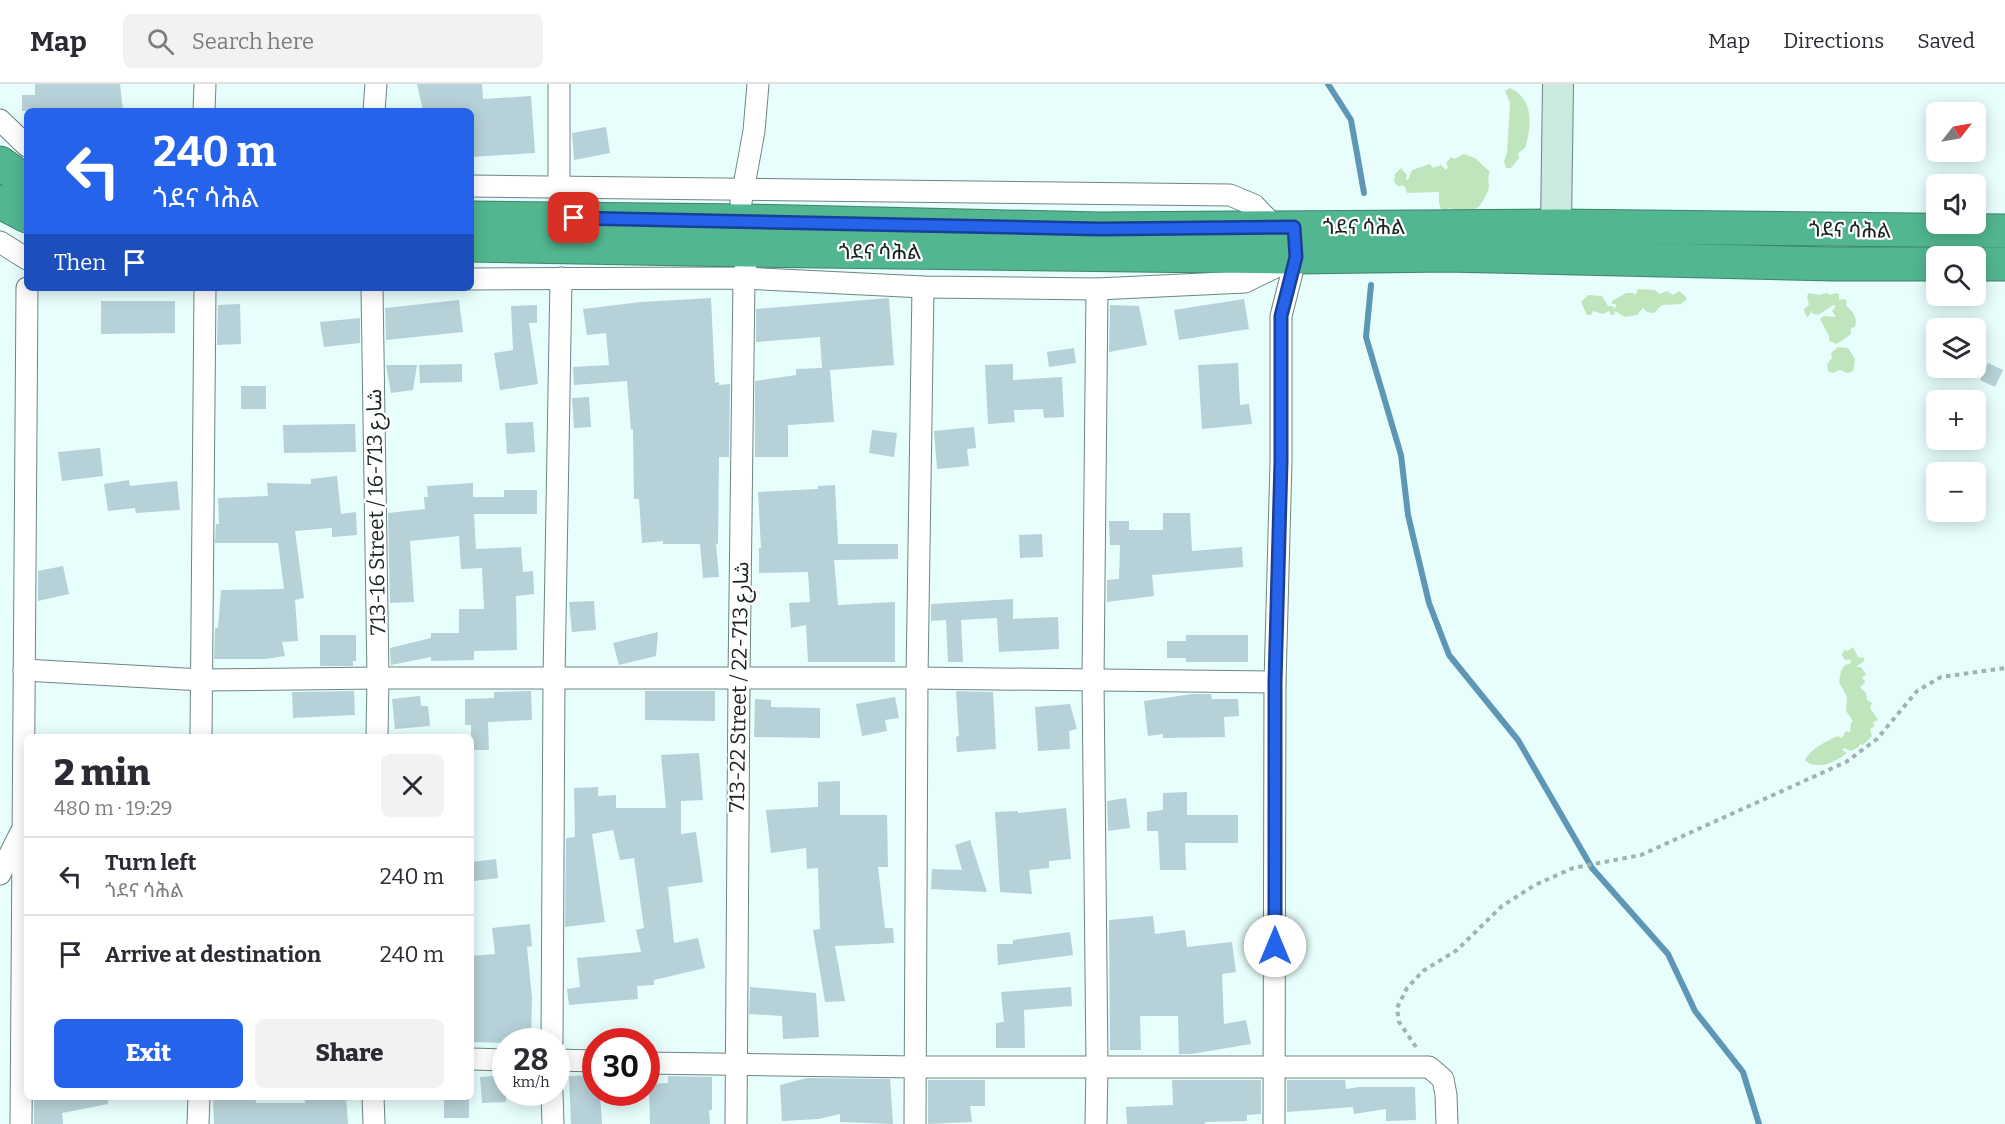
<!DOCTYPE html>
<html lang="en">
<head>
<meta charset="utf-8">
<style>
	:root { --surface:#fff; --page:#f2f2f3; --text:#2b2b33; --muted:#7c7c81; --line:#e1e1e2; --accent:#2563eb }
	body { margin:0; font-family:Bitter,"Noto Sans Arabic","Noto Sans Ethiopic",serif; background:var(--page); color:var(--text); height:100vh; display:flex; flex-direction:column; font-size:22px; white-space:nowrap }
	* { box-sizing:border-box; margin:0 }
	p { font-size:20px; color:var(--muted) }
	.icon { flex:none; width:33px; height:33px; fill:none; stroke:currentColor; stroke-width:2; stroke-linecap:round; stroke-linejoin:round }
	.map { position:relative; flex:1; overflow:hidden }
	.side { position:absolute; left:24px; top:650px; width:450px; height:366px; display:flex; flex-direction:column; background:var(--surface); border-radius:9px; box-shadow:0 3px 15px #0003 }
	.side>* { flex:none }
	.hud { position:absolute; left:24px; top:24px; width:450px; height:183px; border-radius:9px; box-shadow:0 3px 15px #0003; background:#2563eb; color:#fff; overflow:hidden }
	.needle { width:39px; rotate:59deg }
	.tools { position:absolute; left:1926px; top:18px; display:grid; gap:12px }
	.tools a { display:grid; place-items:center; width:60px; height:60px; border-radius:9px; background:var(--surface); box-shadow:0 3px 15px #0003; font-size:30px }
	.speed { position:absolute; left:492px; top:944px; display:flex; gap:12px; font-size:30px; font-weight:700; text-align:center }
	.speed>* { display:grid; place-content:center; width:78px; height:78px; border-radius:50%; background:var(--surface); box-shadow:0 3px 15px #0003; line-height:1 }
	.speed small { font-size:15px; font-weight:400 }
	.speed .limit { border:9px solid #d22; background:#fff; color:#111 }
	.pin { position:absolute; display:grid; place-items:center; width:51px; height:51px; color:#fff; margin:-26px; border-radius:12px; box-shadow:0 3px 9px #0006 }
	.me { position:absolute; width:66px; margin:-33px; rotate:0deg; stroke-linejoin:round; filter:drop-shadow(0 0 4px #0008) }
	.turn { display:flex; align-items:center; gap:21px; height:126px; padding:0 30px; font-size:27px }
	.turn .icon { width:78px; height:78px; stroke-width:2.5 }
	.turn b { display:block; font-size:42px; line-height:51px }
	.then { display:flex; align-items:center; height:57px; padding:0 30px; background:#0003; gap:12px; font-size:22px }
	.round { display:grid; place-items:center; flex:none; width:63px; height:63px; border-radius:9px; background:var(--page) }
	.headline { display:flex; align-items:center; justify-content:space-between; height:102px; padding:0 30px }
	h1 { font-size:36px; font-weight:800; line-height:45px }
	.cta { display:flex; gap:12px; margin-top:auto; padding:12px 30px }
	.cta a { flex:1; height:69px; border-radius:9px; background:var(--accent); color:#fff; font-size:24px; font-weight:800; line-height:69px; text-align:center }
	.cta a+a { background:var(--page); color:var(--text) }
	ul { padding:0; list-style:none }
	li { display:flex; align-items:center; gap:18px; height:78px; padding:0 30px; border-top:2px solid var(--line) }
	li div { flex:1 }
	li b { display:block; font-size:22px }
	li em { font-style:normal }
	header { display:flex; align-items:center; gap:36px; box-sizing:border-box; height:84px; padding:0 30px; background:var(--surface); border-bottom:2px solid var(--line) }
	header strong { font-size:28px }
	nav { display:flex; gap:33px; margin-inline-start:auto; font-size:21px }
	.search { width:420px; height:54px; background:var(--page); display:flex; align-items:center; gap:15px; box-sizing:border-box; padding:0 21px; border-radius:9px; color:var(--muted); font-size:22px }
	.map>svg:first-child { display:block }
	.green { fill:#c0e4bc }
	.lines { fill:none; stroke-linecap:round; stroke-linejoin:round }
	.stream { stroke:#5e96b6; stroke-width:6 }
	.building { fill:#b6d1d7 }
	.street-casing { stroke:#6c8683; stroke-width:23 }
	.secondary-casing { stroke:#6c8683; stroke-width:32 }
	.highway-casing { stroke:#3e836a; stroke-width:35 }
	.path { stroke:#a0b3b2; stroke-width:4; stroke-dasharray:4.5 4.5; stroke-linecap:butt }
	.street { stroke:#fff; stroke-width:21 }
	.secondary { stroke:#cbe9de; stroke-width:30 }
	.highway { stroke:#52b690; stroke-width:33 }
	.route-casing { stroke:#184099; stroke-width:15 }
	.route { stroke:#2563eb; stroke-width:10 }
	.labels { text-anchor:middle; stroke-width:4.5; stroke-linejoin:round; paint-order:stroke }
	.street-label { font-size:21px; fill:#182322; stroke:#fff }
</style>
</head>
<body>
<header>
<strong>Map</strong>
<div class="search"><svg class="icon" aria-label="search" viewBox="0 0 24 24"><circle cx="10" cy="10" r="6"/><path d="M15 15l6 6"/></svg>Search here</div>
<nav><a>Map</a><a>Directions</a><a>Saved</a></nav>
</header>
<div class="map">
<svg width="2005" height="1040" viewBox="0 0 2005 1040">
	<rect width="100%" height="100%" fill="#e7fefc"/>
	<!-- green -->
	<g class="green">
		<path d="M 1510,4 C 1534,15 1532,42 1525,64 L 1518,69 L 1519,74 L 1511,84 L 1506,84 L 1504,77 L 1507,69 L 1510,19 L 1505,7 Z"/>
		<path d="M 1464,70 L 1475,74 L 1490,88 C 1487,94 1489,97 1489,103 C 1488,108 1480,126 1473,126 C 1467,127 1461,126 1454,128 L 1450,124 L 1445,126 L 1441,125 L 1439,119 L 1439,108 L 1407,109 L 1405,103 L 1402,101 L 1399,103 L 1394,98 L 1395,90 L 1401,84 L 1407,91 L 1406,96 L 1408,96 L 1412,86 L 1430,80 L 1433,84 L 1441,81 L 1446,86 L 1448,83 L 1446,79 L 1451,73 L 1455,75 Z"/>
		<path d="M 1638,205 L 1655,206 L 1660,210 L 1667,207 L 1673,211 L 1679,207 L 1685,212 L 1687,215 L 1681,220 L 1662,221 L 1654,229 L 1647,228 L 1643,224 L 1637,231 L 1625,233 L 1615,227 L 1614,231 L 1611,231 L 1609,227 L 1603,230 L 1593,227 L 1591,231 L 1587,231 L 1581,218 L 1588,211 L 1602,212 L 1608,222 L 1612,222 L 1615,225 L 1616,220 L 1612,220 L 1612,217 L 1626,209 L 1633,209 L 1635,211 Z"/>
		<path d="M 1809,209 L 1819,211 L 1827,209 L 1830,211 L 1835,209 L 1839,210 L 1839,216 L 1844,215 L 1847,217 L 1846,221 L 1854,230 L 1856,237 L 1855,243 L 1851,244 L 1851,250 L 1837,260 L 1829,257 L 1829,252 L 1820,235 L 1824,232 L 1836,233 L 1832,227 L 1836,222 L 1833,221 L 1818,231 L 1813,230 L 1812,227 L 1808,233 L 1806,232 L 1804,225 L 1809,221 L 1807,212 Z"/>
		<path d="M 1838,263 L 1848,264 L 1855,275 L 1853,287 L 1848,289 L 1840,286 L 1833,289 L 1828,287 L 1827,280 L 1832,274 L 1831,269 Z"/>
		<path d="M 1853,563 L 1858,573 L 1864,574 L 1864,577 L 1856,583 L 1861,583 L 1866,590 L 1862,594 L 1865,597 L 1864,600 L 1860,603 L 1866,609 L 1867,616 L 1872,619 L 1870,624 L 1878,636 L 1873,638 L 1875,642 L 1870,645 L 1872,652 L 1863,661 L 1860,660 L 1859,663 L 1851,667 L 1844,664 L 1842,666 L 1847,669 C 1837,677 1816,688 1805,676 C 1811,664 1827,657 1838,652 L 1842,654 L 1846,647 L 1850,649 L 1851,639 L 1853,637 L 1846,627 L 1847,613 L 1839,598 L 1841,587 L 1846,580 L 1848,581 L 1851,579 L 1850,575 L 1845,576 L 1842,571 L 1844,566 L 1848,567 Z"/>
	</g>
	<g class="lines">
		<!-- stream -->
		<g class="stream">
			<path d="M 1328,0 L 1351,36 L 1364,109"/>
			<path d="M 1371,201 L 1366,253 L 1401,371 L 1408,431 L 1429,519 L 1449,571 L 1518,656 L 1592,784 L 1668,870 L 1695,927 L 1743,988 L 1759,1040"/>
		</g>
	</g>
	<!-- building -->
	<g class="building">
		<path d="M 35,0 L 120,0 L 123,27 L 22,27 L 22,11 L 35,11 Z"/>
		<path d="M 417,0 L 482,0 L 483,15 L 531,12 L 535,69 L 471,73 L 471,27 L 423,27 Z"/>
		<path d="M 606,43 L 610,69 L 574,76 L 572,49 Z"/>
		<path d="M 711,214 L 715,299 L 719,298 L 719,301 L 730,300 L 729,373 L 719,373 L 718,460 L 716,460 L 719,493 L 703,494 L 700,460 L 663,460 L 663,457 L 642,459 L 639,415 L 634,415 L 633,345 L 631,346 L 627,297 L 574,301 L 573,283 L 609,281 L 606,249 L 587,251 L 583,225 L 641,218 Z"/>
		<path d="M 889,214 L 894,281 L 830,286 L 834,338 L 788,341 L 788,373 L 755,373 L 755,297 L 796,291 L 796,285 L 822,284 L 820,253 L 756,258 L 756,225 Z"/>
		<path d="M 1244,215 L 1249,245 L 1179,256 L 1174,226 Z"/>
		<path d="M 459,216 L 463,248 L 386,256 L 385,224 Z"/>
		<path d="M 101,217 L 175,217 L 175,249 L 101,250 Z"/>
		<path d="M 240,220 L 241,260 L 217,261 L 218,221 Z"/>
		<path d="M 537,221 L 537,239 L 529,239 L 538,300 L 500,306 L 494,269 L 513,266 L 511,222 Z"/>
		<path d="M 1110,221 L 1139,222 L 1147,261 L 1109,268 Z"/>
		<path d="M 360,234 L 360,259 L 324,263 L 320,238 Z"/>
		<path d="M 1074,264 L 1076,279 L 1049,283 L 1047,268 Z"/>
		<path d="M 1238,279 L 1240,321 L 1249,320 L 1252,340 L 1202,345 L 1198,281 Z"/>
		<path d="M 1988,279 L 2003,286 L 1995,303 L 1980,296 Z"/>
		<path d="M 462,280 L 462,298 L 420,299 L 419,281 Z"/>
		<path d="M 1013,280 L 1013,296 L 1062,293 L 1064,333 L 1044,334 L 1043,325 L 1014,326 L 1015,338 L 988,340 L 985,281 Z"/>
		<path d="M 386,281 L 417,281 L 413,306 L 391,309 Z"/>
		<rect x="241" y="302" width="25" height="23"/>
		<path d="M 589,313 L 591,343 L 574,344 L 572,314 Z"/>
		<path d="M 533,338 L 535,368 L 507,370 L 505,339 Z"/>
		<path d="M 355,340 L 356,368 L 284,369 L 283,341 Z"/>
		<path d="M 974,343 L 976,364 L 967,365 L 969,382 L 937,385 L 934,347 Z"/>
		<path d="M 872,346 L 897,349 L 894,373 L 869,369 Z"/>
		<path d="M 100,364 L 103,392 L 62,397 L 58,368 Z"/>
		<path d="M 337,392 L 341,430 L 356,428 L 357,451 L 332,453 L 332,444 L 295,447 L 304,514 L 295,516 L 298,557 L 282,558 L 285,572 L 265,575 L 214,575 L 215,544 L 218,544 L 221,506 L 284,505 L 278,459 L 215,459 L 216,440 L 219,440 L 218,414 L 268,412 L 267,399 L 311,400 L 311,395 Z"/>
		<path d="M 129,396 L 130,402 L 177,397 L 180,426 L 136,429 L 135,424 L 108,427 L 104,400 Z"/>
		<path d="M 473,399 L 473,413 L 504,413 L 504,406 L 537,406 L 537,430 L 474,430 L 476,465 L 521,463 L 523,488 L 533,487 L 534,510 L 516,512 L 517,566 L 474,567 L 474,576 L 431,577 L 431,573 L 391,581 L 390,564 L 431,554 L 431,549 L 459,549 L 459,525 L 484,525 L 482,484 L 461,485 L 459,452 L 410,457 L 414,518 L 390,519 L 388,429 L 425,425 L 424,413 L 428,413 L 427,402 Z"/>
		<path d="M 835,401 L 838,460 L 898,460 L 898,475 L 834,476 L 838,521 L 895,518 L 895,578 L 808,578 L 806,541 L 791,544 L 789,519 L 810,518 L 808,488 L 759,489 L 759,464 L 761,464 L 758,408 L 818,405 L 818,402 Z"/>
		<path d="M 1163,429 L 1190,429 L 1192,467 L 1242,463 L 1243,483 L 1152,491 L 1154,512 L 1107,518 L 1107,496 L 1119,495 L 1120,461 L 1110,461 L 1109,437 L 1129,437 L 1129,446 L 1163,446 Z"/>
		<path d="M 1042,450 L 1043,473 L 1020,474 L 1019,451 Z"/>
		<path d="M 63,482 L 69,510 L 38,517 L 38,487 Z"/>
		<path d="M 1013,515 L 1013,535 L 1058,533 L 1059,565 L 999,568 L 997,534 L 961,536 L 963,578 L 948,578 L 946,536 L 931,537 L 931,520 Z"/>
		<path d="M 594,517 L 596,546 L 572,548 L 569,518 Z"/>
		<path d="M 658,548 L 656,572 L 619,581 L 613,559 Z"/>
		<path d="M 320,551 L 356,551 L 356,577 L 353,577 L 353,582 L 320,582 Z"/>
		<path d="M 1186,551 L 1248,551 L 1248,578 L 1186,578 L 1186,574 L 1167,574 L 1167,557 L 1186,557 Z"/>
		<path d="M 354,607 L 355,631 L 293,634 L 292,608 Z"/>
		<path d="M 531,607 L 532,636 L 488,638 L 489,666 L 471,666 L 471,641 L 465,641 L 465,615 L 494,614 L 494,608 Z"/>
		<path d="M 645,607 L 715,607 L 715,637 L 645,636 Z"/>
		<path d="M 956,607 L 993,608 L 996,665 L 957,668 L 956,653 L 959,652 Z"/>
		<path d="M 1192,610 L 1211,610 L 1212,615 L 1238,615 L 1239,632 L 1224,633 L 1225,653 L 1163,654 L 1163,650 L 1148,652 L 1144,617 Z"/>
		<path d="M 420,612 L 421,622 L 428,622 L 430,642 L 395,645 L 392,615 Z"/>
		<path d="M 895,613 L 899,634 L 885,636 L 887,647 L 862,652 L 856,620 Z"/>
		<path d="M 755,615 L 771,616 L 771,623 L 820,624 L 820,654 L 754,653 Z"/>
		<path d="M 1070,620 L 1077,645 L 1069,647 L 1070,665 L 1038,667 L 1035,623 Z"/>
		<path d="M 699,669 L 703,716 L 681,717 L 681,750 L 696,748 L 703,798 L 668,803 L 674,859 L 698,854 L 705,884 L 654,896 L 654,901 L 637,902 L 638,915 L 569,921 L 567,905 L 580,903 L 577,874 L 641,868 L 636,846 L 644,844 L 634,774 L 620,776 L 613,746 L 592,750 L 605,838 L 565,843 L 566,754 L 575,753 L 574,704 L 598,703 L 598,712 L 616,711 L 616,724 L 666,724 L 661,671 Z"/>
		<path d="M 840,697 L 840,731 L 887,731 L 888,783 L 878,783 L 885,844 L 893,844 L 894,859 L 835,862 L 845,917 L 825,918 L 813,846 L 820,845 L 818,784 L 807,785 L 806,764 L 771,769 L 766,726 L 818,723 L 818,698 Z"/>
		<path d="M 1187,708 L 1187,731 L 1238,731 L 1238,759 L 1185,759 L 1186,786 L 1160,786 L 1158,747 L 1147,747 L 1147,728 L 1163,726 L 1163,709 Z"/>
		<path d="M 1126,714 L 1130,744 L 1108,747 L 1107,717 Z"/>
		<path d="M 1066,724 L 1071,775 L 1049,777 L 1049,784 L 1029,786 L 1032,810 L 1000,808 L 995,728 L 1018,727 L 1018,729 Z"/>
		<path d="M 970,756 L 987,808 L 931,805 L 932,785 L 962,786 L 955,761 Z"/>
		<path d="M 496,775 L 498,794 L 474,797 L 472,778 Z"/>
		<path d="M 1153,832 L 1155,850 L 1185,846 L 1187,863 L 1232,858 L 1236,888 L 1222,890 L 1224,940 L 1246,936 L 1251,960 L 1191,970 L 1179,970 L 1178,932 L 1140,932 L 1141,966 L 1110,966 L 1109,836 Z"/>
		<path d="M 530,840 L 532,862 L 527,863 L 532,914 L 531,957 L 506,957 L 506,959 L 471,958 L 471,872 L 495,870 L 492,844 Z"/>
		<path d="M 1070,848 L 1073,871 L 998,881 L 997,860 L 1013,860 L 1013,856 Z"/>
		<path d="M 750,903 L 816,909 L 819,953 L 783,955 L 782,932 L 749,930 Z"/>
		<path d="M 1071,903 L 1072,922 L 1024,926 L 1025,964 L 996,964 L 996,939 L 1004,938 L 1001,908 Z"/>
		<path d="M 506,991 L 506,1018 L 482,1019 L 480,993 Z"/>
		<path d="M 596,991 L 596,1008 L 600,1008 L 602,1040 L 571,1040 L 569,992 Z"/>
		<path d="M 668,992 L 712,993 L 712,1026 L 709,1026 L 710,1040 L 650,1040 L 649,1000 L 668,999 Z"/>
		<path d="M 807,994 L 890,995 L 893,1040 L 840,1038 L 840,1030 L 819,1035 L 782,1037 L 780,1001 Z"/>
		<path d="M 928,996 L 985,996 L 985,1022 L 970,1022 L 972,1038 L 928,1040 Z"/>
		<path d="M 1172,996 L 1261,996 L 1261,1030 L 1247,1031 L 1247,1037 L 1205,1038 L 1205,1040 L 1127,1040 L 1126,1023 L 1173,1021 Z"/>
		<path d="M 1287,996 L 1345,996 L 1346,1005 L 1359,1003 L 1415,1003 L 1416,1036 L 1386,1037 L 1386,1025 L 1354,1030 L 1353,1023 L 1287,1028 Z"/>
		<path d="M 34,1012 L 108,1012 L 108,1020 L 62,1029 L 63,1040 L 34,1040 Z"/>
		<path d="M 213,1012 L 255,1012 L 256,1019 L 305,1019 L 304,1012 L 346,1012 L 348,1040 L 214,1040 Z"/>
		<rect x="444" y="1012" width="25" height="22"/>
	</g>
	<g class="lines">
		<defs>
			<g id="street">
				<path d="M 204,27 L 205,0"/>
				<path d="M 374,27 L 376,0"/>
				<path d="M 0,36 L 27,62"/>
				<path d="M 471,102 L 1230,111 L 1254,121 L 1275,143"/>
				<path d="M 559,103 L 559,0"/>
				<path d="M 741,118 L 754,47 L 758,0"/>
				<path d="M 0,158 L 27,175"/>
				<path d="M 471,195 L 744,194 L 923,203 L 1097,205 L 1245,198 L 1290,176"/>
				<path d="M 372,204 L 378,594 L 377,652"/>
				<path d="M 24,586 L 202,596 L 378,594 L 917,594 L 1275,598"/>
				<path d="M 201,652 L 205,204"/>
				<path d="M 0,790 L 20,750"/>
				<path d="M 552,957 L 554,594 L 561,194"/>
				<path d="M 471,975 L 506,976"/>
				<path d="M 556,976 L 596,977"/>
				<path d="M 646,979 L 916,983 L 1429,983 L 1443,995 L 1446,1011 L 1447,1040"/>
				<path d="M 552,1008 L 553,1040"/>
				<path d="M 373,1012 L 374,1040"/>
				<path d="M 21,1040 L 27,204"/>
				<path d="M 198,1040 L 199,1012"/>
				<path d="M 736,1040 L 739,594 L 744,194 L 748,166"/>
				<path d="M 915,1040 L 917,594 L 923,203"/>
				<path d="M 1096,1040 L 1097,982 L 1093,596 L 1097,205"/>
				<path d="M 1274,1040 L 1275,598 L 1281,377 L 1281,232 L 1296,173 L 1295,164"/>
			</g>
			<path id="secondary" d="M 1556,142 L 1558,0"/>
			<g id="highway">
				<path d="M 0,79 L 27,98"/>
				<path d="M 0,118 L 27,132"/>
				<path d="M 471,134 L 747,137 L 1100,145 L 1556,142 L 2005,147"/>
				<path d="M 471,161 L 748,166 L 1296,173 L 1446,171 L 1833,180 L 1936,180"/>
				<path d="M 1976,180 L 2005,180"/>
			</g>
		</defs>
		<!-- street casing -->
		<use href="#street" class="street-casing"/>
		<!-- secondary casing -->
		<use href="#secondary" class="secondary-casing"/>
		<!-- highway casing -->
		<use href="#highway" class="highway-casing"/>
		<!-- path -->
		<path class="path" d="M 1416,963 L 1399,938 L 1397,924 L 1407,904 L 1423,887 L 1457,866 L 1502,822 L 1535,801 L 1573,784 L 1641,771 L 1846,678 L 1877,655 L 1917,607 L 1941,593 L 2005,584"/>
		<!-- street -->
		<use href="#street" class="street"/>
		<!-- secondary -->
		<use href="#secondary" class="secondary"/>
		<!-- highway -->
		<use href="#highway" class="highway"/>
	</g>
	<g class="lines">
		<defs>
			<path id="route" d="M 574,134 L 1100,145 L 1294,143 L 1296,173 L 1281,232 L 1281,377 L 1275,598 L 1275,862"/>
		</defs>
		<!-- route casing -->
		<use href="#route" class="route-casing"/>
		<!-- route -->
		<use href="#route" class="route"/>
	</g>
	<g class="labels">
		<!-- street labels -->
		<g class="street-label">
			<text x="1364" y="150">ጎደና ሳሕል</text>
			<text transform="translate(1850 146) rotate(1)" y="7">ጎደና ሳሕል</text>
			<text x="880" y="175">ጎደና ሳሕል</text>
			<text transform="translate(376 428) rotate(-91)" y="7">713-16 Street / شارع 713-16</text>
			<text transform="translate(739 603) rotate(-89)" y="7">713-22 Street / شارع 713-22</text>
		</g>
	</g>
</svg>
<div class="tools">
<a><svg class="needle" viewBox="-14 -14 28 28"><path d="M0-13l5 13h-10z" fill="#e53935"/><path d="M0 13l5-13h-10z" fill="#7c7c81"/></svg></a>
<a><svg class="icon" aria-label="sound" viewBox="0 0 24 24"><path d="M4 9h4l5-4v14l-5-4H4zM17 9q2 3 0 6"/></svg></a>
<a><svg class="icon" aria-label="search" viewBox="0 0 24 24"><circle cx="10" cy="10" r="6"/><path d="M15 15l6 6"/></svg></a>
<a><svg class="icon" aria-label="layers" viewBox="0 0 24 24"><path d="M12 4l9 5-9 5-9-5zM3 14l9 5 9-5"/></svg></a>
<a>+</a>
<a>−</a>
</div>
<div class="speed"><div>28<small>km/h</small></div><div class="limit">30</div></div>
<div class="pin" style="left:574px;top:134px;background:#d93025"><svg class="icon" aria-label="arrive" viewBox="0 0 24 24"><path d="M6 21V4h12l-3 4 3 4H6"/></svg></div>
<svg class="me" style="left:1275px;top:862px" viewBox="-20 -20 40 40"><circle r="19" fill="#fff"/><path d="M0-13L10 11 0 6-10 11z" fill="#2563eb"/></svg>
<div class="hud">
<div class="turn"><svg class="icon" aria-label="left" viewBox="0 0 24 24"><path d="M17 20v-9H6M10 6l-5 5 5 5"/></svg><div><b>240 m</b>ጎደና ሳሕል</div></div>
<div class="then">Then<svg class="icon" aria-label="arrive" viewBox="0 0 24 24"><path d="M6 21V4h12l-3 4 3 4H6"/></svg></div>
</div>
<section class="side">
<div class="headline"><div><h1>2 min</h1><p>480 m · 19:29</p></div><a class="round"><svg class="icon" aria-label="close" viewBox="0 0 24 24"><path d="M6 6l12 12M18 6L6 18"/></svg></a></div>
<ul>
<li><svg class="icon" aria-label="left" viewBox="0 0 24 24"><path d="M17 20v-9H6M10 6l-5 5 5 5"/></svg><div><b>Turn left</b><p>ጎደና ሳሕል</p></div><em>240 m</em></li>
<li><svg class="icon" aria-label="arrive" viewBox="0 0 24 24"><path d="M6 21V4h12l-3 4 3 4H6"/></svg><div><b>Arrive at destination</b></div><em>240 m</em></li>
</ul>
<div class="cta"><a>Exit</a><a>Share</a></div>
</section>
</div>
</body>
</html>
